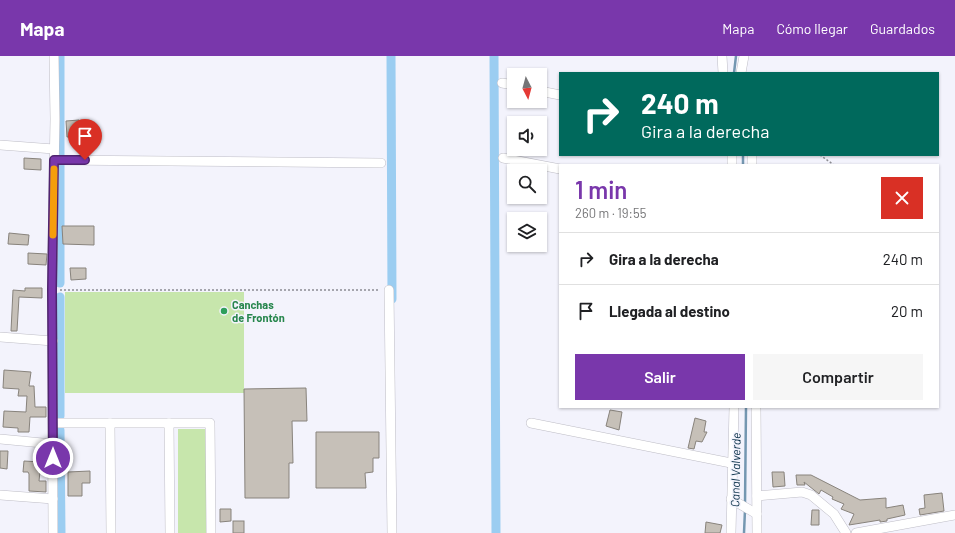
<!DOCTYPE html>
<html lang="es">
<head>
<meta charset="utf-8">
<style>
	:root { --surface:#fff; --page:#f6f6f6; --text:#202124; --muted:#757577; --line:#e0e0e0; --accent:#7937ab }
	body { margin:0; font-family:Barlow,sans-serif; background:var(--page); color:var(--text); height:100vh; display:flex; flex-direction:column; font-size:15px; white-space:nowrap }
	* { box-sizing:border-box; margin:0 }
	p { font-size:13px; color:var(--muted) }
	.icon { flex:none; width:22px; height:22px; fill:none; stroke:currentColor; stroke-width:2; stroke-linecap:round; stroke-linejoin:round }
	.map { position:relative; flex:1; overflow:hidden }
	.details { position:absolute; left:559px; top:108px; width:380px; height:244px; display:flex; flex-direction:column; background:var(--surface); border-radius:0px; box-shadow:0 1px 3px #0004 }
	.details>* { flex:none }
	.top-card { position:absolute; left:559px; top:16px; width:380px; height:84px; border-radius:0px; box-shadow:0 1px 3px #0004; background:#00695c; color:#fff; overflow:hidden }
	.needle { width:26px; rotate:174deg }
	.controls { position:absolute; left:507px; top:12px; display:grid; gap:8px }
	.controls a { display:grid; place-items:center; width:40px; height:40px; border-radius:0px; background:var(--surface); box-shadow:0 1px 3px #0004; font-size:20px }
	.pin { position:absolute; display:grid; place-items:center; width:34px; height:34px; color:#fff; margin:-41px -17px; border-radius:50% 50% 50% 0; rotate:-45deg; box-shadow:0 0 4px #0007 }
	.pin .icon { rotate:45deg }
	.me { position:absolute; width:44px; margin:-22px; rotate:0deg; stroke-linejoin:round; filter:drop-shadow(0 0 3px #0008) }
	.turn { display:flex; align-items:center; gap:14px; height:84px; padding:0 16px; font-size:18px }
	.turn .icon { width:52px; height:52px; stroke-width:2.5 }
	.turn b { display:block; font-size:28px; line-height:34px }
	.round { display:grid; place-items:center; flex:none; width:42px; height:42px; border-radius:0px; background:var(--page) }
	.overview { display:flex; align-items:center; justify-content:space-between; height:68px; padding:0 16px }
	h1 { font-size:24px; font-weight:600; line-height:30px; color:var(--accent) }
	.cta { display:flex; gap:8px; margin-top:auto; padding:8px 16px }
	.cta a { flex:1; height:46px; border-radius:0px; background:var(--accent); color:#fff; font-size:16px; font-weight:600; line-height:46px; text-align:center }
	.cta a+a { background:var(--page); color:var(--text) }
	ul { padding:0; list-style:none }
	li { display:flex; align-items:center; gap:12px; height:52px; padding:0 16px; border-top:1px solid var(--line) }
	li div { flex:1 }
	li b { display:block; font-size:15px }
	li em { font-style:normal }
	header { display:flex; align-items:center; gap:24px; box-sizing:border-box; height:56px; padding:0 20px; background:var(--accent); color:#fff }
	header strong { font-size:19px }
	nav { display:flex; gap:22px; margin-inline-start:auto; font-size:14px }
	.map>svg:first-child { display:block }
	.green { fill:#c7e6ac }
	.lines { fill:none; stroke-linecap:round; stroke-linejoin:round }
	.stream { stroke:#7497b1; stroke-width:2.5 }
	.canal { stroke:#9bcdf1; stroke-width:9 }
	.building { fill:#c6c0b8; stroke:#88837c }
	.minor-casing { stroke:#bebdc6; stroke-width:10 }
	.path { stroke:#8c8c92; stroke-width:1.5; stroke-dasharray:2 2; stroke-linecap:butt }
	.minor { stroke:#fff; stroke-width:9 }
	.route-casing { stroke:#4f246f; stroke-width:10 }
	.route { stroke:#7937ab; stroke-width:7 }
	.slow { stroke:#f59e0b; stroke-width:7 }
	.leisure-dot { fill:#2e9e5b; stroke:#f3f3fc; stroke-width:1.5 }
	.labels { text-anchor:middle; stroke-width:3; stroke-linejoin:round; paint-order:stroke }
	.leisure-label { font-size:11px; font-weight:bold; fill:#27864d; stroke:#f3f3fc; text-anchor:start }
	.water-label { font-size:12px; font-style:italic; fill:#082f47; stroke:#f3f3fc }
</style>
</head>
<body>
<header>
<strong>Mapa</strong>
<nav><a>Mapa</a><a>Cómo llegar</a><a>Guardados</a></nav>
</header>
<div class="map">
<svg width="955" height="477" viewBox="0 0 955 477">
	<rect width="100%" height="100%" fill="#f3f3fc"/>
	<!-- green -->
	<g class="green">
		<rect x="65" y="236" width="179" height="101"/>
		<rect x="178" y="373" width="28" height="104"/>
	</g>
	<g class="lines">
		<!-- stream -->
		<g class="stream">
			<path d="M 734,17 L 736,0"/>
			<path d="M 743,99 L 743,109"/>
			<path d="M 745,449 L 746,351"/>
			<path d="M 744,477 L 745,454"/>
		</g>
		<!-- canal -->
		<g class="canal">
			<path d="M 60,0 L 60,227"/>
			<path d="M 391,0 L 392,243"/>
			<path d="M 494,0 L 496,477"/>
			<path d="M 60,241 L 60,360"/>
			<path d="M 60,374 L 61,477"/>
		</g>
	</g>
	<!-- building -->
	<g class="building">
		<path d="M 79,64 L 80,73 L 90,74 L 90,81 L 67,81 L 66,65 Z"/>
		<path d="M 24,102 L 41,103 L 41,114 L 24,113 Z"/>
		<path d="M 62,170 L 94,170 L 94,189 L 63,188 Z"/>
		<path d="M 9,177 L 29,179 L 28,189 L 8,188 Z"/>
		<path d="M 28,197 L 47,198 L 46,209 L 28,208 Z"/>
		<path d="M 70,212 L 86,212 L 86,223 L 71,224 Z"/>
		<path d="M 25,232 L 42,232 L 42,242 L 19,241 L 17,275 L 11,275 L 13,234 L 25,235 Z"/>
		<path d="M 4,314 L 31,316 L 29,330 L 34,330 L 35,351 L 46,351 L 46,361 L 30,361 L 29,376 L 18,376 L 18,372 L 3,371 L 4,355 L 26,356 L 27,340 L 18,340 L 19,333 L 3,332 Z"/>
		<path d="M 306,332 L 307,365 L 292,365 L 293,407 L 289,407 L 289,442 L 245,442 L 244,333 Z"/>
		<path d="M 610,354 L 622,356 L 619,374 L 606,370 Z"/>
		<path d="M 695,362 L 706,365 L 704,376 L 707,376 L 702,386 L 696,385 L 694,393 L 688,392 Z"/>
		<path d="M 316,376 L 379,376 L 379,402 L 373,402 L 373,416 L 365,417 L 366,432 L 316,432 Z"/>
		<path d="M 0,395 L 8,395 L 7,413 L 0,412 Z"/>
		<path d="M 24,405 L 41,406 L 39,425 L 46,425 L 46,436 L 29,435 L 29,418 L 28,416 L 23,416 Z"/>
		<path d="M 90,415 L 90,427 L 82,427 L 82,440 L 68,440 L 68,416 Z"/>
		<path d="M 772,416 L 784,416 L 785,430 L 773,431 Z"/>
		<path d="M 796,419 L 811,419 L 860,444 L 886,442 L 886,452 L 903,449 L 905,459 L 887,463 L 887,465 L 880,466 L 880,464 L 849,469 L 854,458 L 841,453 L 844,448 L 832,443 L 833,441 L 821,434 L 819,438 L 804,426 L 805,429 L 797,429 Z"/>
		<path d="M 942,437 L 944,455 L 920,459 L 919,453 L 925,452 L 924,439 Z"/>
		<path d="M 220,453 L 231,453 L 231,465 L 220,466 Z"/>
		<path d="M 812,454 L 819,454 L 819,469 L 811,469 Z"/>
		<rect x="233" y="465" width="11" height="12"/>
		<path d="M 706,466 L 722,469 L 720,477 L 705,477 Z"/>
	</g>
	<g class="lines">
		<defs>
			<g id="minor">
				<path d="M 722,0 L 723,17"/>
				<path d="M 741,17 L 744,0"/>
				<path d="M 502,27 L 514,29"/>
				<path d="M 540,35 L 560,39"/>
				<path d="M 0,89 L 54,93"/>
				<path d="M 503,102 L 560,113"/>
				<path d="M 54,104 L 381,107"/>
				<path d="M 732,109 L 732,99"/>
				<path d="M 752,109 L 752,99"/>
				<path d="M 389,234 L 392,477"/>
				<path d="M 0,281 L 53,285"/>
				<path d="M 756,351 L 757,477"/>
				<path d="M 53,367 L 210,367 L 211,477"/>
				<path d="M 110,367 L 111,477"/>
				<path d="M 169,367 L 170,477"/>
				<path d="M 531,367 L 731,407"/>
				<path d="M 0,383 L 53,388"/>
				<path d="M 0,439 L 53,443"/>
				<path d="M 757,440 L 802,436 L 811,439 L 834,458 L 846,477"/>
				<path d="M 731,443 L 757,458"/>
				<path d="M 53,477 L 52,234 L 55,63 L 54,0"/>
				<path d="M 731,477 L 734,351"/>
				<path d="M 856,477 L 955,459"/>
			</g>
		</defs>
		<!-- minor casing -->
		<use href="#minor" class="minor-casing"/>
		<!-- path -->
		<g class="path">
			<path d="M 820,99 L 834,109"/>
			<path d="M 60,234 L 380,234"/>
		</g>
		<!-- minor -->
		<use href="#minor" class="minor"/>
	</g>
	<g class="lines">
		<defs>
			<path id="route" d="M 53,402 L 52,234 L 54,104 L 85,104"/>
		</defs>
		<!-- route casing -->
		<use href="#route" class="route-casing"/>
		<!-- route -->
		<use href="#route" class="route"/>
		<!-- slow -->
		<path class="slow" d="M 53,179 L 54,113"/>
	</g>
	<!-- markers -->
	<circle class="leisure-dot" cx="224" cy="255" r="4"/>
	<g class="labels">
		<!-- leisure labels -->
		<g class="leisure-label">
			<text x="232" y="253">Canchas<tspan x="232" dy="13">de Frontón</tspan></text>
		</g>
		<!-- water labels -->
		<g class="water-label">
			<text transform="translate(736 414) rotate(-89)" y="4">Canal Valverde</text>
		</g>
	</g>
</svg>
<div class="controls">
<a><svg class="needle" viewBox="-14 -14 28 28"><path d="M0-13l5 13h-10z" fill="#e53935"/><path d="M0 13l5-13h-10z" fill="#757577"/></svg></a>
<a><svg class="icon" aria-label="sound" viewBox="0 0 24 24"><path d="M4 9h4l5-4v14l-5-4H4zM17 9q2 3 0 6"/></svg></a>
<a><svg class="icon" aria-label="search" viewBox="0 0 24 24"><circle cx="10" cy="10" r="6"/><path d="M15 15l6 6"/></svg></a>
<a><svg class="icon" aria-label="layers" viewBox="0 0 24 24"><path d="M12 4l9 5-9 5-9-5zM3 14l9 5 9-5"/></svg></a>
</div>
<div class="pin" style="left:85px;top:104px;background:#d93025"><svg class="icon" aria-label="arrive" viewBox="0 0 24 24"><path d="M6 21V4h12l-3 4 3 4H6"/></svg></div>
<svg class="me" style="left:53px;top:402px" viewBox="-20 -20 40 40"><circle r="17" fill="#7937ab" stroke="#fff" stroke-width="3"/><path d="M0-11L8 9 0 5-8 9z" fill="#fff"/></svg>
<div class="top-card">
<div class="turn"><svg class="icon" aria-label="right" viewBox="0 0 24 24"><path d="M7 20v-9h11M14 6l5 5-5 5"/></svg><div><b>240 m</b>Gira a la derecha</div></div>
</div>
<section class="details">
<div class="overview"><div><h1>1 min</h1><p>260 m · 19:55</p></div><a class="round" style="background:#d93025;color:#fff"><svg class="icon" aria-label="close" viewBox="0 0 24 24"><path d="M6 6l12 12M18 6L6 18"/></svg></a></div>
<ul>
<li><svg class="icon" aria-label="right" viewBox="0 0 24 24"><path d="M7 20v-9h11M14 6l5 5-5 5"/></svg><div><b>Gira a la derecha</b></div><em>240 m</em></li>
<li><svg class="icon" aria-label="arrive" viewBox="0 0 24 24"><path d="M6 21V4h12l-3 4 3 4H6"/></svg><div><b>Llegada al destino</b></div><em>20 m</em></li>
</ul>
<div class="cta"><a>Salir</a><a>Compartir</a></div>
</section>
</div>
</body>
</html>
